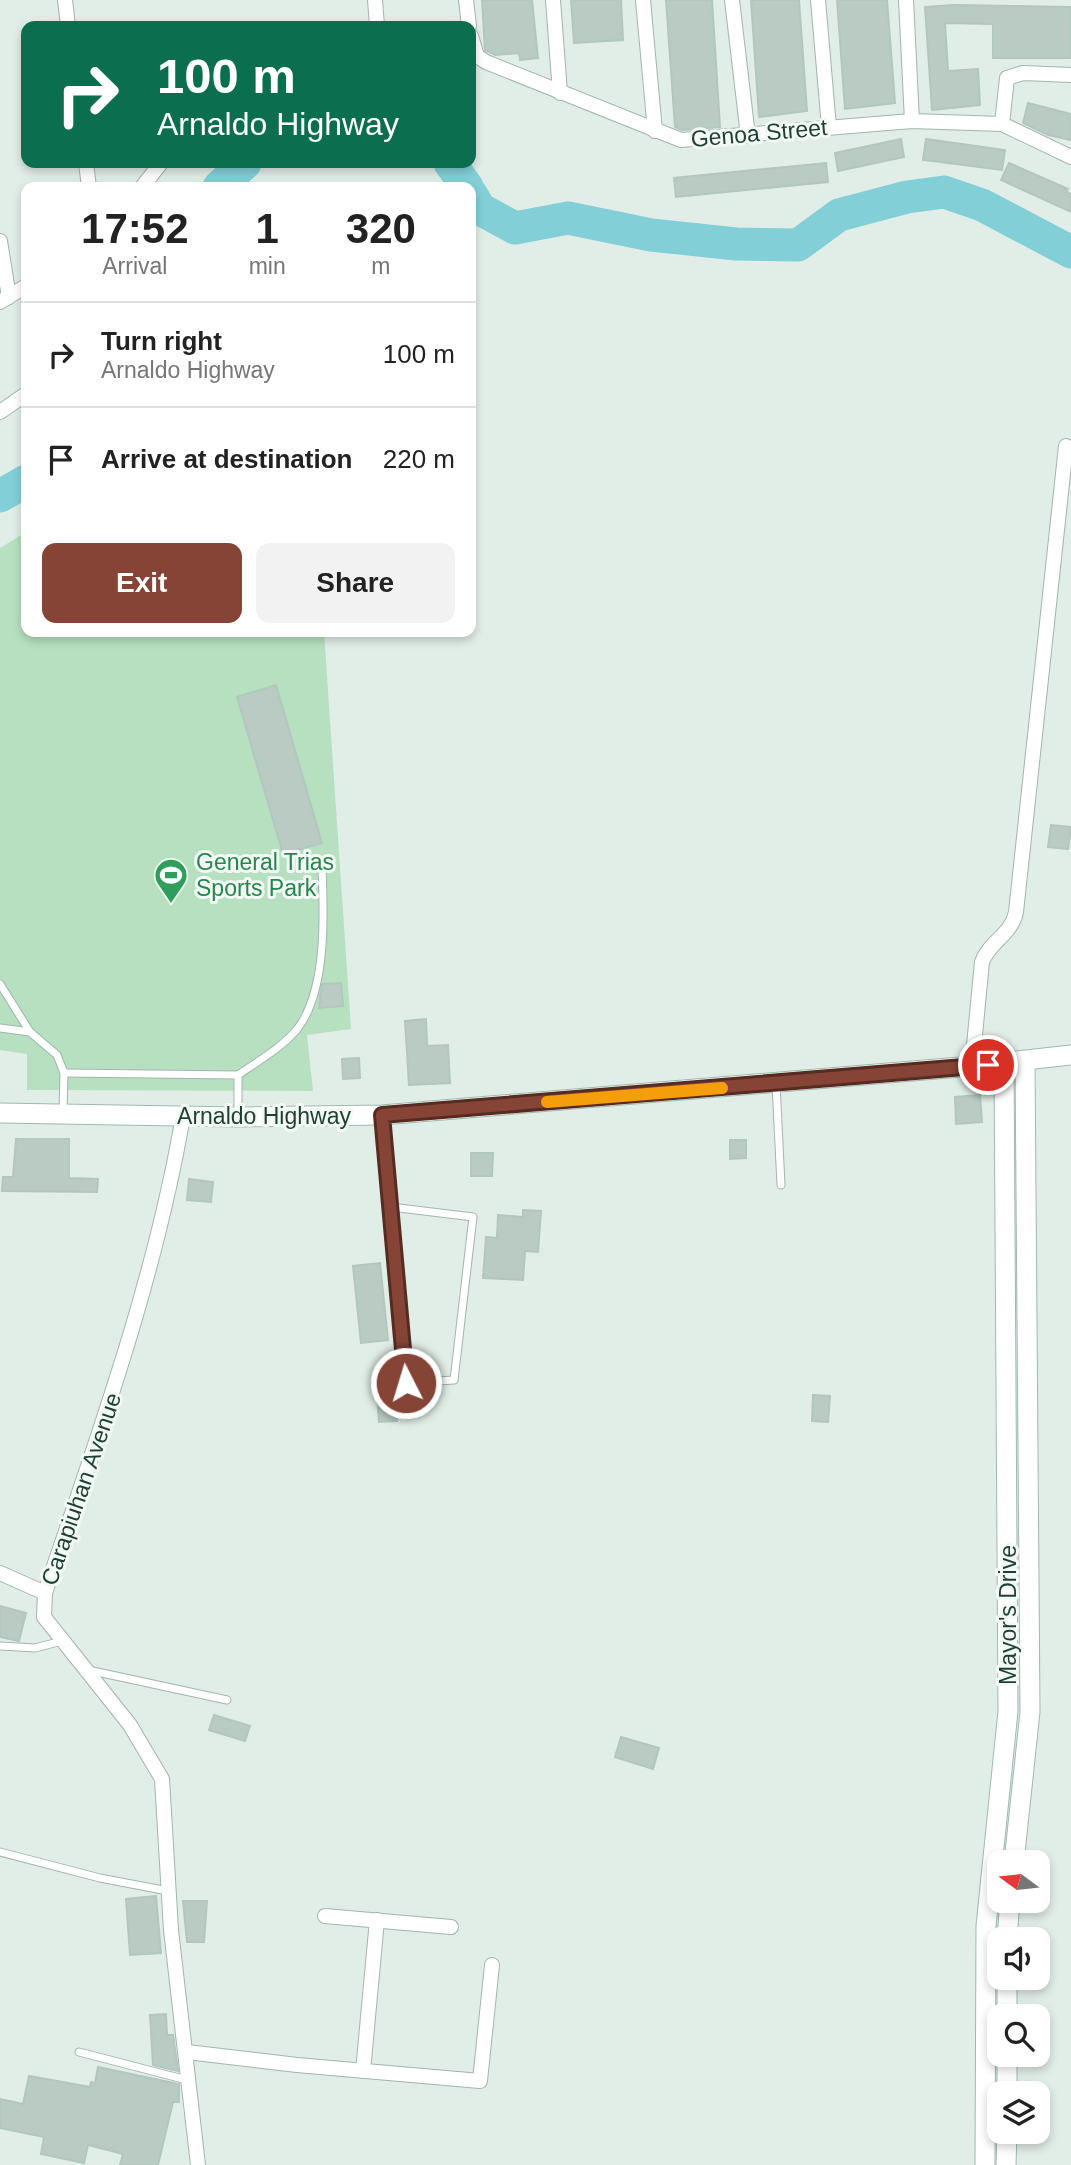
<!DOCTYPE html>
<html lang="en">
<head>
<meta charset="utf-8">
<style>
	:root { --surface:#fff; --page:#f2f2f2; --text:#222; --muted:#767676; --line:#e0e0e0; --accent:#854435 }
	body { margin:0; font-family:Arial,sans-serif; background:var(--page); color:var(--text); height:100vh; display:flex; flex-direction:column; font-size:26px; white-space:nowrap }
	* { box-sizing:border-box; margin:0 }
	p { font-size:23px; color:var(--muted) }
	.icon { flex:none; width:38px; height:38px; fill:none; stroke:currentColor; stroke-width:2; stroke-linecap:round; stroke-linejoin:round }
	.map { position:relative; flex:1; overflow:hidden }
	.details { position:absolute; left:21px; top:182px; width:455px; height:455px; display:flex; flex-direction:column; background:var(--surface); border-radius:14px; box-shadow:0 4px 10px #0003 }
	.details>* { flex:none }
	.banner { position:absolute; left:21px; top:21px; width:455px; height:147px; border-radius:14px; box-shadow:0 4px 10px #0003; background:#0b6e4f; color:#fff; overflow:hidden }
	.needle { width:46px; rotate:285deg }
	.controls { position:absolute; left:987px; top:1850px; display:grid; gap:14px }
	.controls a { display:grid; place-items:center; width:63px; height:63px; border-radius:14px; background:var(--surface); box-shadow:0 4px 10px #0003; font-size:35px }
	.pin { position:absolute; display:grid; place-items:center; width:60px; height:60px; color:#fff; margin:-30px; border:4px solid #fff; border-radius:50%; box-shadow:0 2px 7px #0007 }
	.me { position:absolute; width:77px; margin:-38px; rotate:355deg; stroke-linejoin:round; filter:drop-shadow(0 0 5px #0008) }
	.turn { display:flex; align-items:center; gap:24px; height:147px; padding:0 21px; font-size:32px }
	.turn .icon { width:91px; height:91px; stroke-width:2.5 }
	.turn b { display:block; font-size:49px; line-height:60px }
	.eta { display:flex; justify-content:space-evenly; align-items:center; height:119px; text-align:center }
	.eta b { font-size:42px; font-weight:700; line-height:49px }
	.cta { display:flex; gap:14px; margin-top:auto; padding:14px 21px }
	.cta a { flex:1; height:80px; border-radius:14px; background:var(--accent); color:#fff; font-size:28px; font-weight:700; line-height:80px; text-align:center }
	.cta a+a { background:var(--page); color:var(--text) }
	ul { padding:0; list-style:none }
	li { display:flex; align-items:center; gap:21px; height:105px; padding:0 21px; border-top:2px solid var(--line) }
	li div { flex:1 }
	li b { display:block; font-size:26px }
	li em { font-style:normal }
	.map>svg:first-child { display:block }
	.green { fill:#b7e0c0 }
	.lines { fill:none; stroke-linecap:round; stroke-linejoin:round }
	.river { stroke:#83cfd7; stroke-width:33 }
	.building { fill:#b9cbc2; stroke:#b2c7bd; stroke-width:2 }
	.lane-casing { stroke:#a3b5ae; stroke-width:9 }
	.street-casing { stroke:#a3b5ae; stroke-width:16 }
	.secondary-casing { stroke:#9ebaae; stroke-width:21 }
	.lane { stroke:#fff; stroke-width:7 }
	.street { stroke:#fff; stroke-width:14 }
	.secondary { stroke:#fff; stroke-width:19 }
	.route-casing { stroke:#562c22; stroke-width:18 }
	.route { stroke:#854435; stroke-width:12 }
	.slow { stroke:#f59e0b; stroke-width:12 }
	.labels { text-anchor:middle; stroke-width:6; stroke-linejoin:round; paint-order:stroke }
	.street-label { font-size:23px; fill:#1f3f35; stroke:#f2f9f5 }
	.leisure-label { font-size:23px; fill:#27864d; stroke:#f2f9f5; text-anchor:start }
</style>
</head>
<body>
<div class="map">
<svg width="1071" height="2165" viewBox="0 0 1071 2165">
	<rect width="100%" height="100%" fill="#e1ede7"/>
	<!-- green -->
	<path class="green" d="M 26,532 L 26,632 L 324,632 L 351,1029 L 307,1035 L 313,1091 L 27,1090 L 27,1054 L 0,1050 L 0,548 Z"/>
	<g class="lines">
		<!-- river -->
		<g class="river">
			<path d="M 450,163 L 467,187"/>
			<path d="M 219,187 L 245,163"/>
			<path d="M 471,194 L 480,209 L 515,228 L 568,218 L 651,235 L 736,244 L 798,245 L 839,215 L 907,197 L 944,192 L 982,205 L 1071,252"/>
			<path d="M 0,496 L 26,481"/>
		</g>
	</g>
	<!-- building -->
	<g class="building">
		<path d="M 482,0 L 532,0 L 538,58 L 520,60 L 519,53 L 495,55 L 485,50 Z"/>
		<path d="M 571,0 L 621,0 L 623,40 L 574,43 Z"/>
		<path d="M 666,0 L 712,0 L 720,127 L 682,130 L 675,127 Z"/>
		<path d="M 751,0 L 799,0 L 807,111 L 759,117 Z"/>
		<path d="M 837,0 L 887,0 L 895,103 L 845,109 Z"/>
		<path d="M 954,5 L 1071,7 L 1071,58 L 993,58 L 993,24 L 945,23 L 948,71 L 978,69 L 980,105 L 932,110 L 925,7 Z"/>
		<path d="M 1028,103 L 1071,114 L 1071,140 L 1048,135 L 1023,123 Z"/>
		<path d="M 901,139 L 904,157 L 838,171 L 835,153 Z"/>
		<path d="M 926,139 L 1005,150 L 1002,170 L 923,160 Z"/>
		<path d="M 826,163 L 828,182 L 676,197 L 674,178 Z"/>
		<path d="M 1009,163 L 1068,189 L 1066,192 L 1071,194 L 1071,212 L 1001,180 Z"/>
		<path d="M 276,685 L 322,843 L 283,854 L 237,697 Z"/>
		<path d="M 1051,825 L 1071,827 L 1068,849 L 1048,847 Z"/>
		<path d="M 341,983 L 343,1006 L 319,1008 L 322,984 Z"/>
		<path d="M 426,1019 L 427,1046 L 448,1045 L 450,1083 L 409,1085 L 405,1021 Z"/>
		<path d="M 359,1058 L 360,1078 L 343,1079 L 342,1059 Z"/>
		<path d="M 980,1095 L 982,1122 L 956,1124 L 955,1097 Z"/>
		<path d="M 16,1139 L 69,1139 L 69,1178 L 98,1179 L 97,1192 L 2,1191 L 3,1177 L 13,1177 Z"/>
		<path d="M 730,1140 L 746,1140 L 746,1158 L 730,1159 Z"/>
		<path d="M 471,1153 L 493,1153 L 492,1176 L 471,1176 Z"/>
		<path d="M 189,1179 L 213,1182 L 211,1202 L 187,1200 Z"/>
		<path d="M 523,1210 L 541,1211 L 538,1252 L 525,1251 L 523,1280 L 483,1278 L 486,1237 L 497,1238 L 498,1215 L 523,1217 Z"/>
		<path d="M 380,1263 L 388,1340 L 361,1343 L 353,1266 Z"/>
		<path d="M 396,1395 L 397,1421 L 379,1422 L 377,1396 Z"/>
		<path d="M 813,1395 L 830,1396 L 828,1422 L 812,1421 Z"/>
		<path d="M 0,1606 L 26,1613 L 19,1641 L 0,1637 Z"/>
		<path d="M 214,1715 L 250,1726 L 245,1741 L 209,1730 Z"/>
		<path d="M 621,1737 L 659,1748 L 653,1769 L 615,1757 Z"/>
		<path d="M 156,1896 L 161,1953 L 130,1955 L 126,1899 Z"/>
		<path d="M 183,1901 L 207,1901 L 204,1942 L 187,1942 Z"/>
		<path d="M 166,2014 L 167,2035 L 173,2035 L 178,2071 L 153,2065 L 150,2015 Z"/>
		<path d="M 98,2067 L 179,2084 L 179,2102 L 173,2102 L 158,2165 L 120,2165 L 123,2154 L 88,2145 L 84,2163 L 41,2154 L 44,2137 L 0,2128 L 0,2099 L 23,2104 L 29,2076 L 90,2087 L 91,2082 L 95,2083 Z"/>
	</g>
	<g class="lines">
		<defs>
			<g id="lane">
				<path d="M 0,984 L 30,1032 L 57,1055 L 64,1073 L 63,1112"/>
				<path d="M 0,1028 L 30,1032"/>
				<path d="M 64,1073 L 238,1075 L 238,1116"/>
				<path d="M 238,1075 C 258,1061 283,1047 298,1028 C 327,989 324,914 322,868"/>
				<path d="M 776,1084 L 781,1185"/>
				<path d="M 382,1116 L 406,1383 L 454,1380 L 473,1217 L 391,1207"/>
				<path d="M 0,1646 L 35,1648 L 62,1641"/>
				<path d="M 88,1670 L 227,1700"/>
				<path d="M 0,1852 L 100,1878 L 168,1891"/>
				<path d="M 79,2052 L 187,2080"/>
			</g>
			<g id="street">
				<path d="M 65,0 L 68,26"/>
				<path d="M 375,0 L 377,26"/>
				<path d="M 466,0 L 469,26"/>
				<path d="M 553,0 L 560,93"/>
				<path d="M 643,0 L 655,131"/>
				<path d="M 732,0 L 748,136"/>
				<path d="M 818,0 L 829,127"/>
				<path d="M 906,0 L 912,121"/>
				<path d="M 471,36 L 477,56 L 486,62 L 681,140 L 912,121 L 1002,124 L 1071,157"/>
				<path d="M 1002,124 L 1007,78 L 1023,73 L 1071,75"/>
				<path d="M 86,163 L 89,187"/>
				<path d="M 142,187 L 161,163"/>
				<path d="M 0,241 L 9,297"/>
				<path d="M 0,302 L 26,286"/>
				<path d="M 0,412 L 26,394"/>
				<path d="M 972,1066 L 982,962 C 989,942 1012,934 1016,912 L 1066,446"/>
				<path d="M 183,1116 C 155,1280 98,1436 45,1593 L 44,1617 L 130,1725 L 162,1779 L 171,1930 L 198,2165"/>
				<path d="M 0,1573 L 45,1593"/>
				<path d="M 325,1916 L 451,1927"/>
				<path d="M 187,2052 L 297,2065 L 480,2081 L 492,1965"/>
				<path d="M 363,2071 L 377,1920"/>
			</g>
			<g id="secondary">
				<path d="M 0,1113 L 238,1117 L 382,1115 L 972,1066 L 1071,1055"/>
				<path d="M 1014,1862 L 1030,1712 L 1025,1061"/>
				<path d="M 1007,1939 L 1010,1900"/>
				<path d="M 1007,2016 L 1007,1978"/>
				<path d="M 1007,2054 L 1007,2093"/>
				<path d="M 985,2165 L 986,1926 L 1008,1711 L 1004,1063"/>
				<path d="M 1006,2165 L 1007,2132"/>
			</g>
		</defs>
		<!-- lane casing -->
		<use href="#lane" class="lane-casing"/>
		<!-- street casing -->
		<use href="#street" class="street-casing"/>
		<!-- secondary casing -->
		<use href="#secondary" class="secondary-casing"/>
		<!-- lane -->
		<use href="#lane" class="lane"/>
		<!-- street -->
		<use href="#street" class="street"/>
		<!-- secondary -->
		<use href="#secondary" class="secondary"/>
	</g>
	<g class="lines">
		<defs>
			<path id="route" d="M 406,1383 L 382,1115 L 988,1065"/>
		</defs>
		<!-- route casing -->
		<use href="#route" class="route-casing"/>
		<!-- route -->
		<use href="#route" class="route"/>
		<!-- slow -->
		<path class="slow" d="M 547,1102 L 722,1088"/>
	</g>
	<!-- icons -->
	<defs>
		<symbol id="stadium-pin" viewBox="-11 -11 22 30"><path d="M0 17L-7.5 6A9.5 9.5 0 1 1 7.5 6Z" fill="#2e9e5b" stroke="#f2f9f5"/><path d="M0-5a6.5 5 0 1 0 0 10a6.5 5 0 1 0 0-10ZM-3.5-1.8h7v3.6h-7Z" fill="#fff"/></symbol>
	</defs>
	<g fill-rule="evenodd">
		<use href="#stadium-pin" x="152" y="856" width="38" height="52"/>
	</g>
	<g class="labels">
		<!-- street labels -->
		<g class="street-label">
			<text transform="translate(759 133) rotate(-5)" y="8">Genoa Street</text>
			<text x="264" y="1124">Arnaldo Highway</text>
			<text transform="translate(81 1489) rotate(-71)" y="8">Carapiuhan Avenue</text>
			<text transform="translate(1008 1615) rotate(-90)" y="8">Mayor's Drive</text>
		</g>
		<!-- leisure labels -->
		<g class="leisure-label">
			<text x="196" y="870">General Trias<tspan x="196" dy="26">Sports Park</tspan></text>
		</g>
	</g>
</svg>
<div class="controls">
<a><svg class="needle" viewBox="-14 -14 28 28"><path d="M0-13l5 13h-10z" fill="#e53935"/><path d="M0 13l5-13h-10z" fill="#767676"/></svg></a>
<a><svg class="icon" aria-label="sound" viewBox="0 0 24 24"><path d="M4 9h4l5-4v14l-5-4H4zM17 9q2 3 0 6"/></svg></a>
<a><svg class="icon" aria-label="search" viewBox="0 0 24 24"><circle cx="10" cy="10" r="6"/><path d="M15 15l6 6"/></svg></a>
<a><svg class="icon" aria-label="layers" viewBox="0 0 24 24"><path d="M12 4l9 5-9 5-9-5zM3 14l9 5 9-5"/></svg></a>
</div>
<div class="pin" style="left:988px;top:1065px;background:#d93025"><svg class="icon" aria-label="arrive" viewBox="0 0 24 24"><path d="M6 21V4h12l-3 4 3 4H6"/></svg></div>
<svg class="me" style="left:406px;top:1383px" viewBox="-20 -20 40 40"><circle r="17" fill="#854435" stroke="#fff" stroke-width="3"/><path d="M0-11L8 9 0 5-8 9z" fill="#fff"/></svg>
<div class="banner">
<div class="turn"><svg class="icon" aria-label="right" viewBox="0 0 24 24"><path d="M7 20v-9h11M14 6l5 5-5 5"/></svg><div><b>100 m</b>Arnaldo Highway</div></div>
</div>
<section class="details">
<div class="eta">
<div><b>17:52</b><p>Arrival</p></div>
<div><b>1</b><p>min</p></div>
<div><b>320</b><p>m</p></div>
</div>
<ul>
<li><svg class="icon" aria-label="right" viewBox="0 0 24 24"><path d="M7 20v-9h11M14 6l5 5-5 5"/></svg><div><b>Turn right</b><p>Arnaldo Highway</p></div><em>100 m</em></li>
<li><svg class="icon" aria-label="arrive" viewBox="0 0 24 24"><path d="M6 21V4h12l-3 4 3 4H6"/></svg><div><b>Arrive at destination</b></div><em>220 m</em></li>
</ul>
<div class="cta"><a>Exit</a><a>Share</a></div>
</section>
</div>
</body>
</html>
